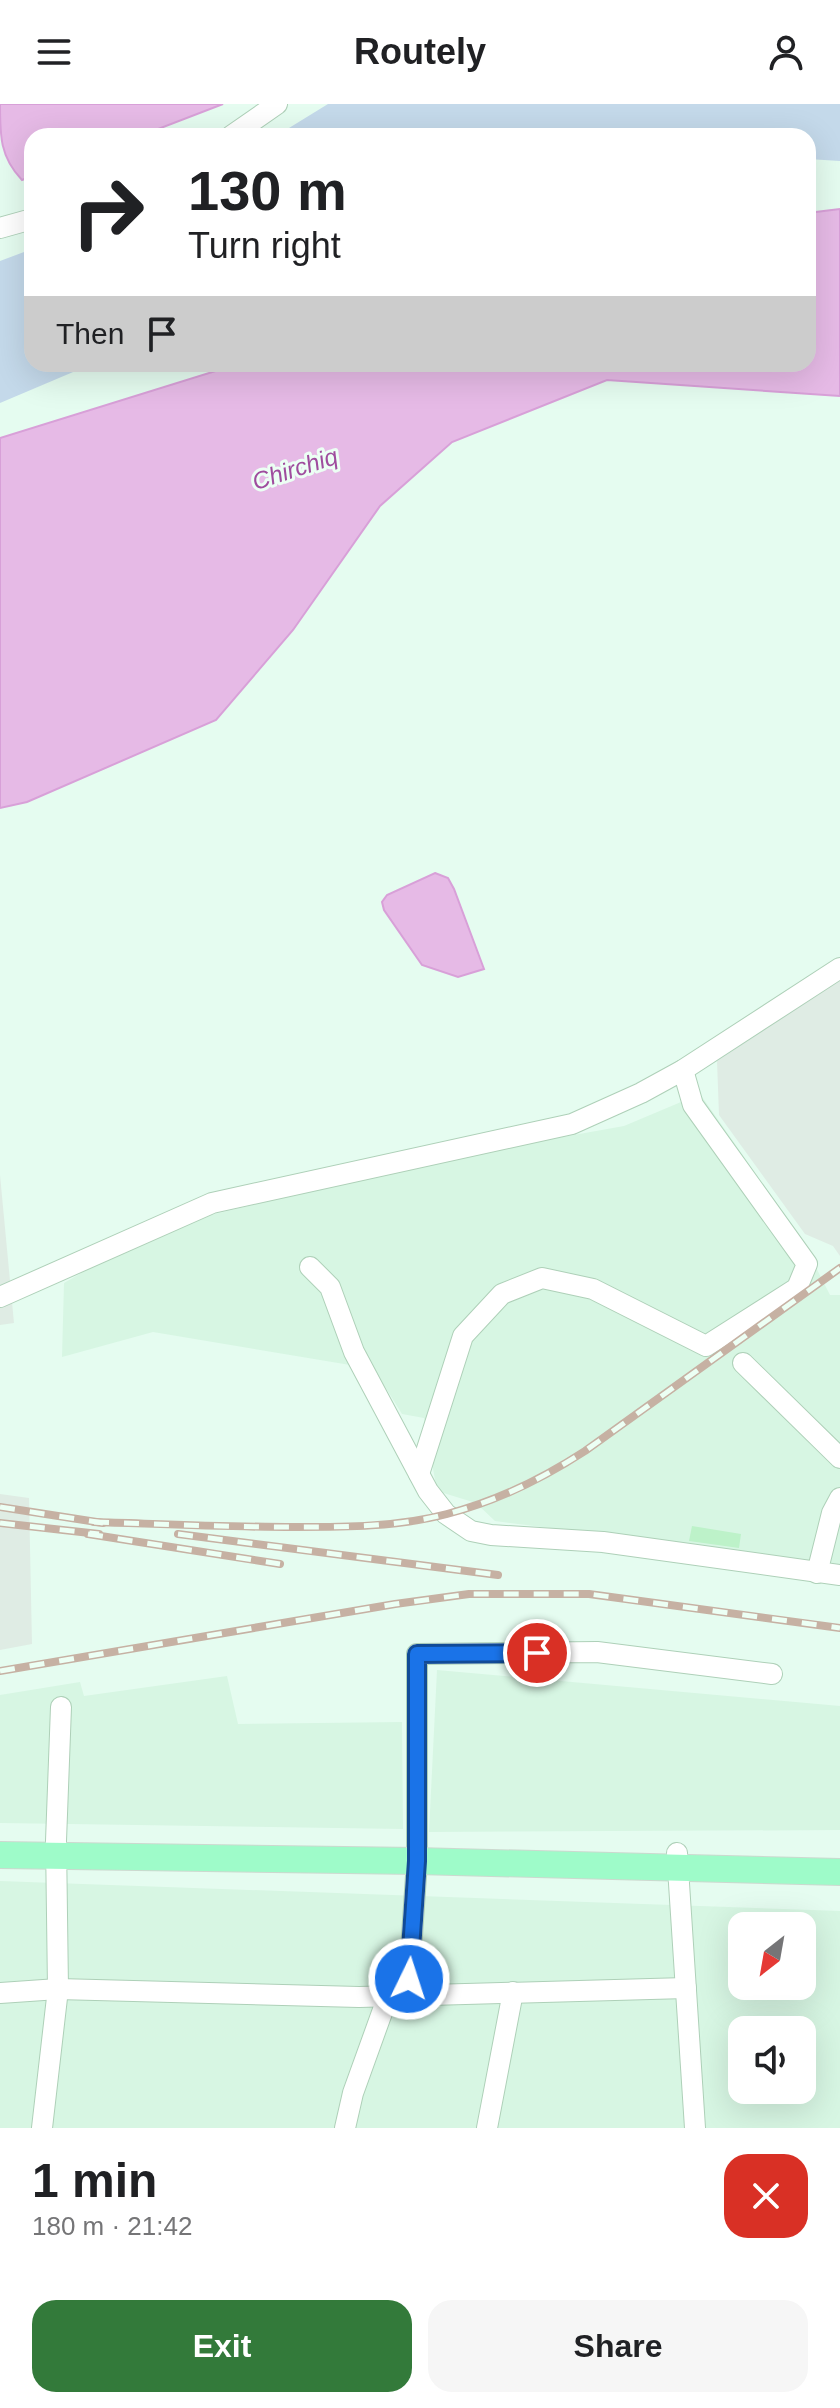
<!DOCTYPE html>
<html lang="en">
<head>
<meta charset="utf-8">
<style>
	:root { --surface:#fff; --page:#f6f6f6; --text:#202124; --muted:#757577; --accent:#337a3a }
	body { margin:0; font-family:Helvetica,sans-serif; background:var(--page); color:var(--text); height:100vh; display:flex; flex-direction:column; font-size:30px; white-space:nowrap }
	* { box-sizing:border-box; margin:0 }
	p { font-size:26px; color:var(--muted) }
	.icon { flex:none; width:44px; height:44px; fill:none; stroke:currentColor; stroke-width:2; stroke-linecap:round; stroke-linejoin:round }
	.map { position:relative; height:2024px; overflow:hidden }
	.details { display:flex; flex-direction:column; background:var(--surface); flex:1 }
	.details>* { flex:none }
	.guide { position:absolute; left:24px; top:24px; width:792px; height:244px; border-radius:24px; box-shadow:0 8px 32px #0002; background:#fff; color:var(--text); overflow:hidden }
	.needle { width:52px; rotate:211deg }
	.tools { position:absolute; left:728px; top:1808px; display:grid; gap:16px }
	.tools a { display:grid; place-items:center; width:88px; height:88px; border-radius:16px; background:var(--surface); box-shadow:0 8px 32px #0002; font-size:40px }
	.pin { position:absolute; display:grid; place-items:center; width:68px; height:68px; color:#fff; margin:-34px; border:4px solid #fff; border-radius:50%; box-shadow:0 2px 8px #0007 }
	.me { position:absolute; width:88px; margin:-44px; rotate:4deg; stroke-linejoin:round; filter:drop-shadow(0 0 6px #0008) }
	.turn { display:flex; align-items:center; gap:28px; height:168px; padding:0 32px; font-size:36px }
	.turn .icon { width:104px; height:104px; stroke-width:2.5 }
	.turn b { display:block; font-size:56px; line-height:68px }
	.then { display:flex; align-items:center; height:76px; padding:0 32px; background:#0003; gap:16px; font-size:30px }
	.round { display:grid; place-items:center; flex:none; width:84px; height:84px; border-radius:24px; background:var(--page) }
	.overview { display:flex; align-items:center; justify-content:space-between; height:136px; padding:0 32px }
	h1 { font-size:48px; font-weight:800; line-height:60px }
	.cta { display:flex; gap:16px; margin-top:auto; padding:16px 32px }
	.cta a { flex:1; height:92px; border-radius:24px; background:var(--accent); color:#fff; font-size:32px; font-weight:800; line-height:92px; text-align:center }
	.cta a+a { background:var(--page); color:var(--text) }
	header { display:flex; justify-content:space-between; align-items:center; height:104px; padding:0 32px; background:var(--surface); font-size:36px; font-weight:800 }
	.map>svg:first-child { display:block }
	.residential { fill:#d7f6e3; fill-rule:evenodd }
	.industrial { fill:#dfece4 }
	.green { fill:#c4d9ea }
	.water { fill:#e6bae6; stroke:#d8a0d8; stroke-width:2 }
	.building { fill:#bdf2c9 }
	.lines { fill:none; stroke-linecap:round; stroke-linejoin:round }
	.minor-casing { stroke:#aed0b8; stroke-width:22 }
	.major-casing { stroke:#ccd9cf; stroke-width:28 }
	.minor { stroke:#fff; stroke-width:20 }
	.major { stroke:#9efbc9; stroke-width:26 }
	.rail-casing { stroke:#c6b1a3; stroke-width:8 }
	.rail { stroke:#ecfff4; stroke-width:5; stroke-dasharray:15; stroke-linecap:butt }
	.route-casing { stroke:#114b97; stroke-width:20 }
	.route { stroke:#1a73e8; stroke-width:14 }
	.labels { text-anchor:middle; stroke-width:6; stroke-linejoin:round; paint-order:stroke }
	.water-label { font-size:24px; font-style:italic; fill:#9f4c9e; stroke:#ecfff4 }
</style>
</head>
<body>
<header><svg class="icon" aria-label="menu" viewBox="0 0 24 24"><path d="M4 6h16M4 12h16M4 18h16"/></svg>Routely<svg class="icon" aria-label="person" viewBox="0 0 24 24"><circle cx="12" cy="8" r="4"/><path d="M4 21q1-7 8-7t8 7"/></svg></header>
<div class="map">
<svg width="840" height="2024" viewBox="0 0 840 2024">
	<rect width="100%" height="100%" fill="#e5fcf0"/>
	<!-- residential -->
	<g class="residential">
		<path d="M 700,990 L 801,1134 L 830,1191 L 840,1191 L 840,1461 L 495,1417 L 476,1399 L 437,1387 L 424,1314 L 402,1310 L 374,1265 L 153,1228 L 62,1253 L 64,1179 L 102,1157 L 194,1115 L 461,1051 L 624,1022 Z"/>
		<path d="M 437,1566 L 840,1602 L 840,1726 L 429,1728 Z"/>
		<path d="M 227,1572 L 238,1620 L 402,1618 L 403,1725 L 0,1719 L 0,1591 L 80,1578 L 84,1592 Z"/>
		<path d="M 0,1777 L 840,1807 L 840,2024 L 0,2024 ZM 742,1822 L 802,1822 L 802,1882 L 742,1882 ZM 742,1926 L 802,1926 L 802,1986 L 742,1986 Z"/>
	</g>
	<!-- industrial -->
	<g class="industrial">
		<path d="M 840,876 L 840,1152 L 833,1142 L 805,1130 L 719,1011 L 717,957 Z"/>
		<path d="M 0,1071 L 14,1219 L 0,1221 Z"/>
		<path d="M 0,1390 L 29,1394 L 32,1540 L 0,1546 Z"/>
	</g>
	<!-- green -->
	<g class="green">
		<path d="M 328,0 L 840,0 L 840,57 L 808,55 L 808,32 L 276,32 Z"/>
		<path d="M 32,145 L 32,260 L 92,260 L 0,299 L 0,157 Z"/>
	</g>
	<!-- water -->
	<g class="water">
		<path d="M 0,0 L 223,0 L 140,32 L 32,32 L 32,72 L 22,76 C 0,53 0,32 0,0 Z"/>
		<path d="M 840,105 L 840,292 L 607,276 L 452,338 L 380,402 L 293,526 L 216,616 L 27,698 L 0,704 L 0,334 L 238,260 L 808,260 L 808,109 Z"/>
		<path d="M 435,769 L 448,774 L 454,785 L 484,865 L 458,873 L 422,861 L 384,806 L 382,798 L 387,791 Z"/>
	</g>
	<!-- building -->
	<path class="building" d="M 692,1422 L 741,1430 L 739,1444 L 689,1437 Z"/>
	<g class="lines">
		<defs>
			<g id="minor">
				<path d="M 231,32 L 277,0"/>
				<path d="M 0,124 L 32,115"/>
				<path d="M 310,1163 L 330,1183 L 354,1248 L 428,1387 L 446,1410 L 471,1427 L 491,1431 L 603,1438 L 840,1471"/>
				<path d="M 0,1193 L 212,1099 L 572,1020 L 641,989 L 683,966 L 840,864"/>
				<path d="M 743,1259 L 840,1354"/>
				<path d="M 419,1370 L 463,1232 L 502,1190 L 542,1174 L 593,1185 L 706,1242 L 797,1184 L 807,1160 L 693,1001 L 683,966"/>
				<path d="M 817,1469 L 832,1409 L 840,1394"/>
				<path d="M 677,1749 L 695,2024"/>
				<path d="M 0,1889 L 58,1885 L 359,1893 L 686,1884"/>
				<path d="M 408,1891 L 417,1757 L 417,1550 L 597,1548 L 772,1570"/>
				<path d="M 42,2024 L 58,1885 L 56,1737 L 61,1603"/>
				<path d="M 345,2024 L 353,1989 L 388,1892"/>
				<path d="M 487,2024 L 513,1888"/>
			</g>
			<path id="major" d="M 0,1751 L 417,1757 L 840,1768"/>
		</defs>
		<!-- minor casing -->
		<use href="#minor" class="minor-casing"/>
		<!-- major casing -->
		<use href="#major" class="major-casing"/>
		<!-- minor -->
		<use href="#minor" class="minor"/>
		<!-- major -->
		<use href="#major" class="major"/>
		<defs>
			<g id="rail">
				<path d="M 0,1403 L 103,1419"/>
				<path d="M 94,1418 C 161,1420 228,1423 295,1423 C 345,1423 398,1423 447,1410 C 497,1397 542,1375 585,1347 L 840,1164"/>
				<path d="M 0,1419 L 99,1430"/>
				<path d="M 88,1430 L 280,1460"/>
				<path d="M 178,1430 L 498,1471"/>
				<path d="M 0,1567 L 395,1500 L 469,1490 L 589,1490 L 840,1524"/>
			</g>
		</defs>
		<!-- rail casing -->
		<use href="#rail" class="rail-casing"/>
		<!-- rail -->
		<use href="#rail" class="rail"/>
	</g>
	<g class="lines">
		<defs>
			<path id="route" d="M 409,1875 L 417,1757 L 417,1550 L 537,1549"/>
		</defs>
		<!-- route casing -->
		<use href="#route" class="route-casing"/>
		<!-- route -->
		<use href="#route" class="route"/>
	</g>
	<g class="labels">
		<!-- water labels -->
		<g class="water-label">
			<text transform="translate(295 365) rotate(-18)" y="8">Chirchiq</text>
		</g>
	</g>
</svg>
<div class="tools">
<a><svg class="needle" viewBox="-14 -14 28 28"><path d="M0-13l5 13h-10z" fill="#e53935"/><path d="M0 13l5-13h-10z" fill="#757577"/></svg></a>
<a><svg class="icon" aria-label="sound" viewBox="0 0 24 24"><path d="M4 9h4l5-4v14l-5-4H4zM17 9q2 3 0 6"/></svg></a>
</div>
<div class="pin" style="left:537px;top:1549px;background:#d93025"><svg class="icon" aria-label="arrive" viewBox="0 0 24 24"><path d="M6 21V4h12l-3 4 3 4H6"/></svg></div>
<svg class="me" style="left:409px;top:1875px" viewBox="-20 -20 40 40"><circle r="17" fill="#1a73e8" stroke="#fff" stroke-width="3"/><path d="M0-11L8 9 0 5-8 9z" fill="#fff"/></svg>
<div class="guide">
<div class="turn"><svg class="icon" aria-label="right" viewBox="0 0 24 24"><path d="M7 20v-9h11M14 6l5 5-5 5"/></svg><div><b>130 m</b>Turn right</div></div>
<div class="then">Then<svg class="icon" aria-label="arrive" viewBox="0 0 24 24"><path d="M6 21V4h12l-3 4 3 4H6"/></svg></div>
</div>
</div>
<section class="details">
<div class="overview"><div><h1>1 min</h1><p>180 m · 21:42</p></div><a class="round" style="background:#d93025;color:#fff"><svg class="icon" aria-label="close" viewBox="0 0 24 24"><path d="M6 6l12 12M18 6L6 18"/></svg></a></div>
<div class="cta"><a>Exit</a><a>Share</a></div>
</section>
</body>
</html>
